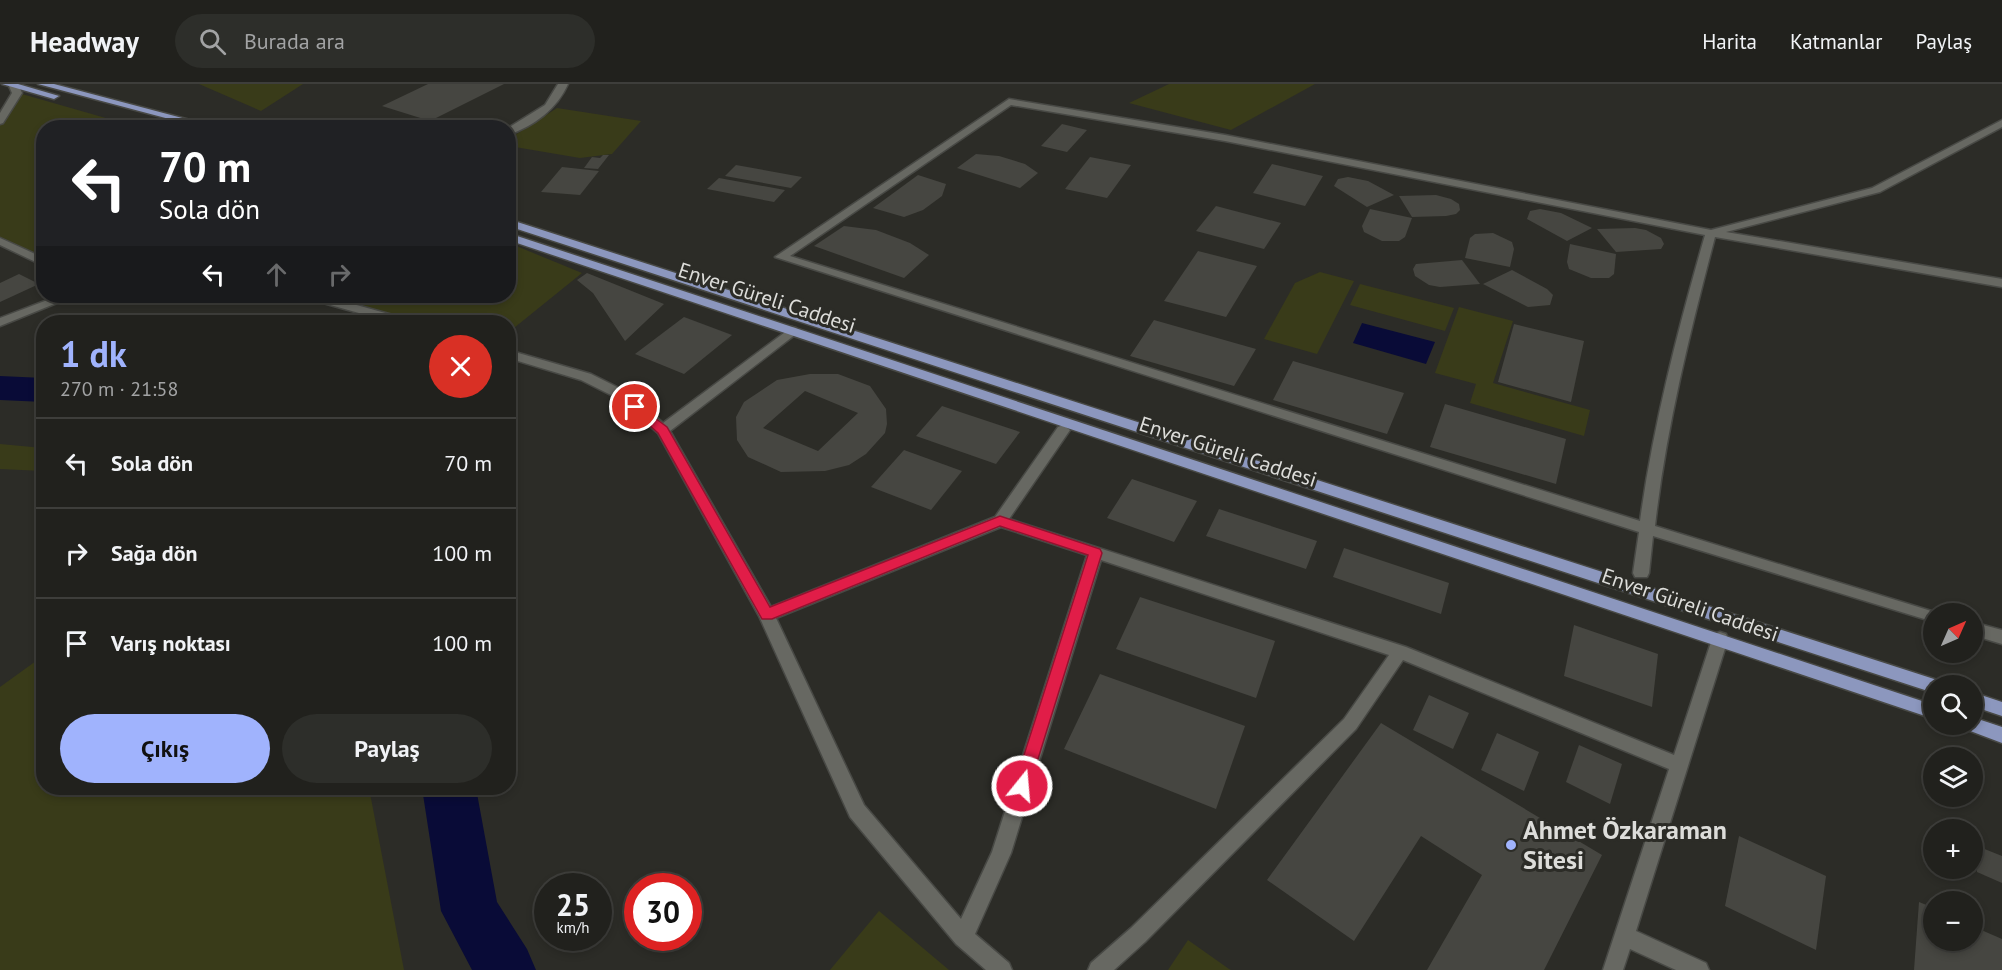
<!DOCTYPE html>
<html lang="tr">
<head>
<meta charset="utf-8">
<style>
	:root { --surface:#21211d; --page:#2d2e2a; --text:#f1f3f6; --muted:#a2a3a4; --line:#3e3e3b; --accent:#a0b3fd }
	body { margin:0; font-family:"PT Sans",sans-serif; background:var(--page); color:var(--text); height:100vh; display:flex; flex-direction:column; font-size:22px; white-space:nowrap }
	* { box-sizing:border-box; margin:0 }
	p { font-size:20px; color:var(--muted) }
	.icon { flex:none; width:33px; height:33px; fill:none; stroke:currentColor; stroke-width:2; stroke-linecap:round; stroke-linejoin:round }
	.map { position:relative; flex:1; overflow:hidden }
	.sheet { position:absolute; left:36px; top:231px; width:480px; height:480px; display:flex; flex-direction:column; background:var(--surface); border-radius:24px; box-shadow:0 3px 9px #0003,0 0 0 2px var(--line) }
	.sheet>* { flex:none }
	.banner { position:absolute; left:36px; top:36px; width:480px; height:183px; border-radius:24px; box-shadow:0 3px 9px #0003,0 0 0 2px var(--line); background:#202124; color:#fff; overflow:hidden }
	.needle { width:39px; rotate:45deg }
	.tools { position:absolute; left:1923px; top:519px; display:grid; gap:12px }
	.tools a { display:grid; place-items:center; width:60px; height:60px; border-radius:50%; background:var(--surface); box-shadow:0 3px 9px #0003,0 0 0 2px var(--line); font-size:30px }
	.speed { position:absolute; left:534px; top:789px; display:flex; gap:12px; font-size:30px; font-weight:700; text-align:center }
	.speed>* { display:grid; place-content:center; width:78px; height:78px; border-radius:50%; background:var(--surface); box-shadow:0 3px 9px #0003,0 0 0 2px var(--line); line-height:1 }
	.speed small { font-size:15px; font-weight:400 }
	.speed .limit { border:9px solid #d22; background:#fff; color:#111 }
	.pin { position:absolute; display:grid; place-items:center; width:51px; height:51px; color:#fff; margin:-26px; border:3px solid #fff; border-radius:50%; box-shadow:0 2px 6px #0007 }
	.me { position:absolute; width:66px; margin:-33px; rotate:17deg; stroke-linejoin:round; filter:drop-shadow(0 0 4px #0008) }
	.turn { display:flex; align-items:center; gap:21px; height:126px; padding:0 24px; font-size:27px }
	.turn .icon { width:78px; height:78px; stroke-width:2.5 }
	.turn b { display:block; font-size:42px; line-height:51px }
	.lanes { display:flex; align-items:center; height:57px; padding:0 24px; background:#0003; justify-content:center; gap:30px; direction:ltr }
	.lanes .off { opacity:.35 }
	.round { display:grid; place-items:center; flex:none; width:63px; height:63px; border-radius:32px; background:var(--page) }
	.overview { display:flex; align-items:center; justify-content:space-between; height:102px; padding:0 24px }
	h1 { font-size:36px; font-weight:700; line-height:45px; color:var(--accent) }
	.primary-button { display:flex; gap:12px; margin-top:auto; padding:12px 24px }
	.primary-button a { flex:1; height:69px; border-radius:36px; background:var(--accent); color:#111; font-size:24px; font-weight:700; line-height:69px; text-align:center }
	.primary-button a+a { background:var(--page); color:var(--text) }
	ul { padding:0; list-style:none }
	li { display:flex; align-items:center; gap:18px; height:90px; padding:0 24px; border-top:2px solid var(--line) }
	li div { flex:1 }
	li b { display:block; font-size:22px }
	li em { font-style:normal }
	header { display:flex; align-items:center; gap:36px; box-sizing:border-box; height:84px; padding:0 30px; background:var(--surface); border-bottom:2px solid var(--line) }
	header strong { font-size:28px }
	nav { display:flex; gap:33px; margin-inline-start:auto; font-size:21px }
	.search { width:420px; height:54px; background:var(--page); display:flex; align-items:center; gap:15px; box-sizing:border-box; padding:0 21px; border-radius:33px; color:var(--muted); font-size:22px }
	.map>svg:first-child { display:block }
	.green { fill:#393b19 }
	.water { fill:#090b37 }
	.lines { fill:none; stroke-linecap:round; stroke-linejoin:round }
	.river { fill:#090b37; fill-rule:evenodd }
	.building { fill:#464641; fill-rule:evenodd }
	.minor-casing { stroke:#484945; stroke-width:3 }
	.primary-casing { stroke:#484945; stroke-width:3 }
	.minor { fill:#676862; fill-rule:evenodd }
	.primary { fill:#8c97be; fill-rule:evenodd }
	.route { fill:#e11d48; stroke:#92132f; stroke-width:1.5 }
	.poi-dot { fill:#a0b3fd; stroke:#2c2c27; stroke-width:2 }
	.labels { text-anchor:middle; stroke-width:6; stroke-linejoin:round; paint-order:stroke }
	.street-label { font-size:21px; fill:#ddddda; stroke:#2c2c27 }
	.near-poi-label { font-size:26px; font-weight:bold; fill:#ddddda; stroke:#2c2c27; text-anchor:start }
</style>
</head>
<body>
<header>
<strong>Headway</strong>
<div class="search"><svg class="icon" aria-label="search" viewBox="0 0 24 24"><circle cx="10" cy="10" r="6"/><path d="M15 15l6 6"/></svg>Burada ara</div>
<nav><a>Harita</a><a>Katmanlar</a><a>Paylaş</a></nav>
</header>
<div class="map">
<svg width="2002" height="886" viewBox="0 0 2002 886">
	<rect width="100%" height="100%" fill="#2c2c27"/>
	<!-- green -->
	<g class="green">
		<path d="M 199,0 L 303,0 L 261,27 Z"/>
		<path d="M 1169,0 L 1315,0 L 1231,46 L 1129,19 Z"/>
		<path d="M 22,10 L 137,43 L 44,44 L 43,179 L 0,157 L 0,37 Z"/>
		<path d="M 557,24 L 641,37 L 612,70 L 580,74 L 509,62 L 509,55 Z"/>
		<path d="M 509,159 L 582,189 L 509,248 L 508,238 L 412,238 L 295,212 L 508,212 Z"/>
		<path d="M 1320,188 L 1354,197 L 1317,270 L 1264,255 L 1295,199 Z"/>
		<path d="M 1360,200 L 1454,224 L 1445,247 L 1350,221 Z"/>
		<path d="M 1459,223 L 1513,237 L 1493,299 L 1590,326 L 1584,352 L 1470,319 L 1476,300 L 1435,289 Z"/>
		<path d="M 0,360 L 43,364 L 43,387 L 0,385 Z"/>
		<path d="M 43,572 L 44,704 L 369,704 L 404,886 L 0,886 L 0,603 Z"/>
		<path d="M 879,827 L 949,886 L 830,886 Z"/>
		<path d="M 1188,856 L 1229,885 L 1231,886 L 1168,886 Z"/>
	</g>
	<!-- water -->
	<path class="water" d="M 1362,239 L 1435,258 L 1426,280 L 1353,259 Z"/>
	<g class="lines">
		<!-- river -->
		<g class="river">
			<path d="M 0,292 L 44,294 L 44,318 L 0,316 Z"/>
			<path d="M 422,704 L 476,704 L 497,818 L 527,865 L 536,886 L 472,886 L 441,827 Z"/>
		</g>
	</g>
	<!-- building -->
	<g class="building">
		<path d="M 428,0 L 504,0 L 430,37 L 382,22 Z"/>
		<path d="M 1062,40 L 1087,46 L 1067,68 L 1041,62 Z"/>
		<path d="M 976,70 L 999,72 L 1025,80 L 1038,89 L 1020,104 L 957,84 Z"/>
		<path d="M 603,71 L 609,71 L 598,85 L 584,84 L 592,73 L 600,74 Z"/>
		<path d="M 1090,73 L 1131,81 L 1107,114 L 1065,105 Z"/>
		<path d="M 1272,80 L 1323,92 L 1305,122 L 1253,109 Z"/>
		<path d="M 736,81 L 802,93 L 791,104 L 725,92 Z"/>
		<path d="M 562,83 L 599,87 L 580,111 L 541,108 Z"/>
		<path d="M 918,91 L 946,100 L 942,112 L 923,126 L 904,133 L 873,124 Z"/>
		<path d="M 1348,93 L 1368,97 L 1394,111 L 1367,123 L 1334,102 L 1338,95 Z"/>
		<path d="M 719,94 L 785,106 L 774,118 L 707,105 Z"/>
		<path d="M 1436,111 L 1451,115 L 1459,120 L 1460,126 L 1456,130 L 1446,132 L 1412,133 L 1399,112 Z"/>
		<path d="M 1216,122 L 1281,139 L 1264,165 L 1196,147 Z"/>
		<path d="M 1370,125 L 1412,134 L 1405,153 L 1399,157 L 1382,157 L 1364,148 L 1362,142 Z"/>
		<path d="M 1540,125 L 1561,129 L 1592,144 L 1567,157 L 1527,135 L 1530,127 Z"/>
		<path d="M 844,142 L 876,146 L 910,159 L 929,171 L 904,194 L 814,162 Z"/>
		<path d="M 1635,144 L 1646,146 L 1661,154 L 1664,160 L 1661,165 L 1616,168 L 1597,145 Z"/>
		<path d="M 1493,149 L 1512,158 L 1514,165 L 1510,183 L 1465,174 L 1470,154 L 1475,150 Z"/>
		<path d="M 1570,160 L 1616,170 L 1614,190 L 1609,194 L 1591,194 L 1569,185 L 1567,178 Z"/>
		<path d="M 1198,167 L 1257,182 L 1226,233 L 1164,217 Z"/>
		<path d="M 1462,176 L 1480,200 L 1440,203 L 1429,201 L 1415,192 L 1413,185 L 1416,180 Z"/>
		<path d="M 1512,186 L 1547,205 L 1553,211 L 1550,221 L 1528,223 L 1483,200 Z"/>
		<path d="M 587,189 L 664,220 L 625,257 L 593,209 L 577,196 Z"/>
		<path d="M 19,190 L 39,200 L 0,218 L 0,199 Z"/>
		<path d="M 684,233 L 732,251 L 684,290 L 635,270 Z"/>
		<path d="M 1154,236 L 1256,265 L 1234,302 L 1130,272 Z"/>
		<path d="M 1514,240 L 1584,257 L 1571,318 L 1498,298 Z"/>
		<path d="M 1293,277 L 1404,309 L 1387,350 L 1273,316 Z"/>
		<path d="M 810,290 L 838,290 L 870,302 L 886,325 L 887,340 L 885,349 L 866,370 L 849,381 L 825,387 L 781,388 L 748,373 L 737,356 L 736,333 L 744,318 L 777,296 ZM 805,307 L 858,329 L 818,367 L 763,344 Z"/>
		<path d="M 1445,320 L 1566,355 L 1556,400 L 1430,363 Z"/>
		<path d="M 942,322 L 1020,348 L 996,380 L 916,352 Z"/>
		<path d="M 904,366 L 962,387 L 931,426 L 871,403 Z"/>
		<path d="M 1132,395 L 1197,417 L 1174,458 L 1107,434 Z"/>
		<path d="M 1219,425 L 1317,457 L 1306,485 L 1206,452 Z"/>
		<path d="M 1344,464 L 1449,499 L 1441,530 L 1333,493 Z"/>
		<path d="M 1140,513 L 1275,557 L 1256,614 L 1116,565 Z"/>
		<path d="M 1574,541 L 1658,570 L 1652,623 L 1564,592 Z"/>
		<path d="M 1100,590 L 1245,642 L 1216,725 L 1064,665 Z"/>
		<path d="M 1429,611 L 1469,629 L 1453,665 L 1413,646 Z"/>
		<path d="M 1381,639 L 1602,771 L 1544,886 L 1427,886 L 1482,791 L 1421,752 L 1354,857 L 1267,796 Z"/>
		<path d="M 1497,649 L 1539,668 L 1524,707 L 1481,686 Z"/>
		<path d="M 1579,661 L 1622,680 L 1610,720 L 1566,698 Z"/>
		<path d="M 1739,752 L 1826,792 L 1816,866 L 1725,822 Z"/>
		<path d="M 1977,762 L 2002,772 L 2002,799 L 1977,788 Z"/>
		<path d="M 1919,818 L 1934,824 L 1934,856 L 1972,856 L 1972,842 L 2002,855 L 2002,886 L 1914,886 Z"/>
	</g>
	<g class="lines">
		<defs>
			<g id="minor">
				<path d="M 8,0 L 18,0 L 22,9 L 3,39 L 0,40 L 0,29 L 12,9 Z"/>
				<path d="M 558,0 L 568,0 C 557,25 534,42 508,51 L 508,44 L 545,21 Z"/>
				<path d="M 1009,15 L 1225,51 L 1711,146 L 1872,104 L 2002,36 L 2002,43 L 1880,108 L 1726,148 L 2002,195 L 2002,203 L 1715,153 C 1690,248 1666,344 1655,442 L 1941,530 L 1934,530 L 1934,538 L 1653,452 L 1649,489 L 1647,493 L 1635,493 L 1633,489 L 1639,448 L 775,173 ZM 1011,21 L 1225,57 L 1705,151 C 1678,245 1653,341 1640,437 L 790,172 Z"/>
				<path d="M 0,154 L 44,174 L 44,182 L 0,161 Z"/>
				<path d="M 58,212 L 74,212 L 0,242 L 0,234 Z"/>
				<path d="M 112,212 L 193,212 C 181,222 135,216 118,216 Z"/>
				<path d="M 307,212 L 324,212 L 407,235 L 409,238 L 391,238 L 309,215 Z"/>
				<path d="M 792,243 L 796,244 L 798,247 L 796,250 L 670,347 L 771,523 L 995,433 L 1058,343 L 1063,341 L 1070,346 L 1009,435 L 1406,563 L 1674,671 L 1712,555 L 1714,550 L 1720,548 L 1726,550 L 1728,555 L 1636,847 L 1706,879 L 1709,886 L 1676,886 L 1630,865 L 1623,886 L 1603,886 L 1669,685 L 1403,576 L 1356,645 L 1145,858 L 1114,886 L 1088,886 L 1091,879 L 1131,844 L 1344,635 L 1389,571 L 1101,476 L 1011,769 L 975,850 L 1009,879 L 1012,886 L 986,886 L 956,860 L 850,733 L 759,532 L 658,349 L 617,314 L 581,296 L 508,274 L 508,266 L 591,290 L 627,308 L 663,339 ZM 1001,443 L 1087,471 L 992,768 L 961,835 L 864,721 L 776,534 Z"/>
				<path d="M 1972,538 L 2002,546 L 2002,560 L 1972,551 Z"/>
			</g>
			<g id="primary">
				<path d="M 2,0 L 18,0 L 59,12 L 54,15 Z"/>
				<path d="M 38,0 L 54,0 L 220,44 L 203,44 Z"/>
				<path d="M 508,135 L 1934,595 L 1940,597 L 1942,602 L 1934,602 L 1934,609 L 508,142 Z"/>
				<path d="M 508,149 L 1934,621 L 1934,635 L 508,156 Z"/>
				<path d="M 1972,608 L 2002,618 L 2002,632 L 1972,622 Z"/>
				<path d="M 1972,633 L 2002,643 L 2002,659 L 1965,645 L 1962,640 L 1972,640 Z"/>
			</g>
		</defs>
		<!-- minor casing -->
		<use href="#minor" class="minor-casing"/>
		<!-- primary casing -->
		<use href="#primary" class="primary-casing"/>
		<!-- minor -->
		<use href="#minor" class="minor"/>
		<!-- primary -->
		<use href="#primary" class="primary"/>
	</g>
	<!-- route -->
	<path class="route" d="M 635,319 L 667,343 L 770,523 L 1000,432 L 1100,465 L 1102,469 L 1028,707 L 1022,709 L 1016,707 L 1014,702 L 1088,471 L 1000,442 L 772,535 L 762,535 L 658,349 L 629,323 Z"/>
	<!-- markers -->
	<circle class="poi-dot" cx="1511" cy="761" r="6"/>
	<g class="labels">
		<!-- street labels -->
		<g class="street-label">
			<text transform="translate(767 214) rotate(18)" y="7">Enver Güreli Caddesi</text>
			<text transform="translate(1228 368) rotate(18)" y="7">Enver Güreli Caddesi</text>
			<text transform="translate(1690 521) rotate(19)" y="7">Enver Güreli Caddesi</text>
		</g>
		<!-- near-poi labels -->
		<g class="near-poi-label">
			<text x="1523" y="755">Ahmet Özkaraman<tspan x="1523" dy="30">Sitesi</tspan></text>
		</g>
	</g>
</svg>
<div class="tools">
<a><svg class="needle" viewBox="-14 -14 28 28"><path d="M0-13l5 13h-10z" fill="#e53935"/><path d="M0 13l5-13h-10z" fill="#a2a3a4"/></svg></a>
<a><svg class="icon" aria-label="search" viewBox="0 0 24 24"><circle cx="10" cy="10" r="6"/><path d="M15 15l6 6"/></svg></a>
<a><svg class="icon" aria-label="layers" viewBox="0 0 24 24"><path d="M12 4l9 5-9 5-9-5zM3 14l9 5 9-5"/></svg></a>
<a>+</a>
<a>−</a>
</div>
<div class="speed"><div>25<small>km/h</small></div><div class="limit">30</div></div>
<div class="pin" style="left:635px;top:323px;background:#d93025"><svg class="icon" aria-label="arrive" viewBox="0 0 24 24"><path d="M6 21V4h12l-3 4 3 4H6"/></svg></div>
<svg class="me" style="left:1022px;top:702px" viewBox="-20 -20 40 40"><circle r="17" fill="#e11d48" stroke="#fff" stroke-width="3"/><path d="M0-11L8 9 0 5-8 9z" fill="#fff"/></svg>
<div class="banner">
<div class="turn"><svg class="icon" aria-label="left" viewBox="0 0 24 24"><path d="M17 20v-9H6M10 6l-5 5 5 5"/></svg><div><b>70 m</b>Sola dön</div></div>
<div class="lanes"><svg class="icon" aria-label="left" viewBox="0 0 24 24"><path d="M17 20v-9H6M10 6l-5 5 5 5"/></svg><svg class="icon off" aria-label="ahead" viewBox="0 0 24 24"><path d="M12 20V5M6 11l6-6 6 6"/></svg><svg class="icon off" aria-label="right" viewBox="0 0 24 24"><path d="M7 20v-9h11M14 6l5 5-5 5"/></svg></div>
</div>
<section class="sheet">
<div class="overview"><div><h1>1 dk</h1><p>270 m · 21:58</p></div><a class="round" style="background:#d93025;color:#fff"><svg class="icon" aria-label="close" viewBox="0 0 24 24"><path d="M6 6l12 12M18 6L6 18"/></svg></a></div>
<ul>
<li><svg class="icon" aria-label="left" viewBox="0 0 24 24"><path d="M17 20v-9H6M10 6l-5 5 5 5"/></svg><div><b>Sola dön</b></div><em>70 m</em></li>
<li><svg class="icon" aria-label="right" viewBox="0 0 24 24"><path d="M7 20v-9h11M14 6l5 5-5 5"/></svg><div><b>Sağa dön</b></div><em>100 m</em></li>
<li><svg class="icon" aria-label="arrive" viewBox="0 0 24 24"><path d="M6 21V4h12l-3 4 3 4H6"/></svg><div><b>Varış noktası</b></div><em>100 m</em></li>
</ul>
<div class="primary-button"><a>Çıkış</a><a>Paylaş</a></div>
</section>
</div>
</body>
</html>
